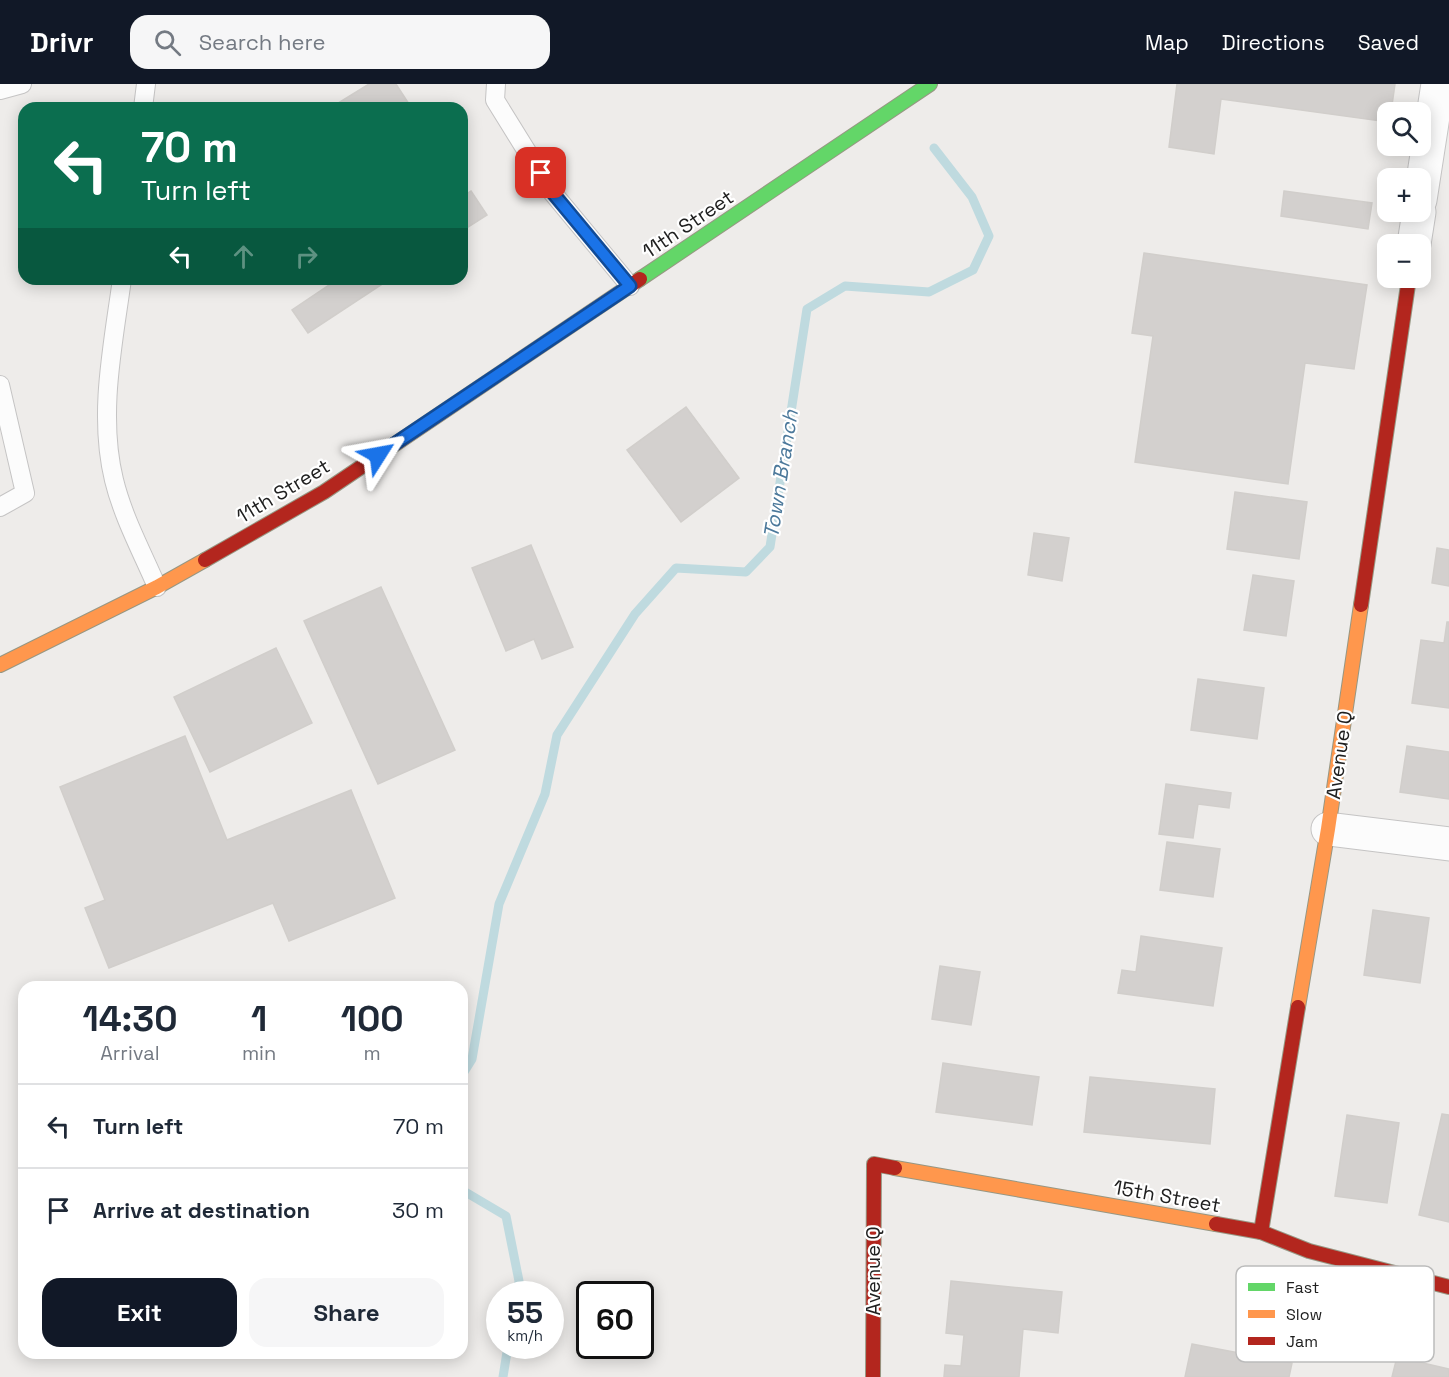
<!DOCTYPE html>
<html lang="en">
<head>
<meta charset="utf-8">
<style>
	:root { --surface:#fff; --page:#f6f6f7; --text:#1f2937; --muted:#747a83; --line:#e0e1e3; --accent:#111827 }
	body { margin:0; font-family:"Space Grotesk",sans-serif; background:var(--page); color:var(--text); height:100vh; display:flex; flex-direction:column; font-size:22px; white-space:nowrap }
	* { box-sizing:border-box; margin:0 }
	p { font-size:20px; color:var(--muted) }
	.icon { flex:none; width:33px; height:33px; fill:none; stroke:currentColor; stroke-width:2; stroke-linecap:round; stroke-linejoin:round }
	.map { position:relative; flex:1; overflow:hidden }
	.drawer { position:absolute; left:18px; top:897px; width:450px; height:378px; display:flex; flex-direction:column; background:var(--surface); border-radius:18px; box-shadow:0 3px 15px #0003 }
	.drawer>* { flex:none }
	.banner { position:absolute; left:18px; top:18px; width:450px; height:183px; border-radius:18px; box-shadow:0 3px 15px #0003; background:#0b6e4f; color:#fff; overflow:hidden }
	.fabs { position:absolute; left:1377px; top:18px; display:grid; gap:12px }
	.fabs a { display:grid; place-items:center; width:54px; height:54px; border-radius:12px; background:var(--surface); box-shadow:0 3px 15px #0003; font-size:30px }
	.speed { position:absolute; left:486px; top:1197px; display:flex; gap:12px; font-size:30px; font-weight:700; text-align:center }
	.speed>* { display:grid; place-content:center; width:78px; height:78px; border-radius:50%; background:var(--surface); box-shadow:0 3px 15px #0003; line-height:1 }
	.speed small { font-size:15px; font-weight:400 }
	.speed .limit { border:3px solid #111; border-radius:9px; background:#fff; color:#111 }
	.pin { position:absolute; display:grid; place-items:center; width:51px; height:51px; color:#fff; margin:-26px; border-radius:12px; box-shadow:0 3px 9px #0006 }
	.me { position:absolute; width:66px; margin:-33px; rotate:56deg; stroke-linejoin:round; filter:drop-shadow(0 0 4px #0008) }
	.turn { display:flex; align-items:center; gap:21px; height:126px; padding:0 24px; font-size:27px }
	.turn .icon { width:78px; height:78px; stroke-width:2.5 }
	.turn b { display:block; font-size:42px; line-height:51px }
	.lanes { display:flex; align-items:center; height:57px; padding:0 24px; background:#0003; justify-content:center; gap:30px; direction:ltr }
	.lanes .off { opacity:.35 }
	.eta { display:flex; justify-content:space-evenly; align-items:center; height:102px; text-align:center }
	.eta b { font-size:36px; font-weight:700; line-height:42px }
	.cta { display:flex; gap:12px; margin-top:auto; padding:12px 24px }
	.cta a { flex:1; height:69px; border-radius:18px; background:var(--accent); color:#fff; font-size:24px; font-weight:700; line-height:69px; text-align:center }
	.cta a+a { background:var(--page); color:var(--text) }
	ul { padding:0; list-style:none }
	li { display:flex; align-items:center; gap:18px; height:84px; padding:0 24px; border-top:2px solid var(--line) }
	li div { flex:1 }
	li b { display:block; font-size:22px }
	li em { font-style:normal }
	header { display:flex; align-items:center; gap:36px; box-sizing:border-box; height:84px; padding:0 30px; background:var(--accent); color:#fff }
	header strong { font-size:28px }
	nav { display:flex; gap:33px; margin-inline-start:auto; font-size:21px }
	.search { width:420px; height:54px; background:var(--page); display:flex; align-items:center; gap:15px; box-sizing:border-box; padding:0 21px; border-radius:18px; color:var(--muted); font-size:22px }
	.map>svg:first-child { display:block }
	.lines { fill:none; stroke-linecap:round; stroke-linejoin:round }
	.stream { stroke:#bfdadf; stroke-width:9 }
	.building { fill:#d3d0ce; stroke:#d1cecb; stroke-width:1.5 }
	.lane-casing { stroke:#c5c4c4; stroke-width:20 }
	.street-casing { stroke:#c5c4c4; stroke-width:35 }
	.fast-casing { stroke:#979783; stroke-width:16 }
	.slow-casing { stroke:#979783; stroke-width:16 }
	.jam-casing { stroke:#979783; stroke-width:16 }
	.lane { stroke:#fcfcfc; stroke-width:18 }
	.street { stroke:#fcfcfc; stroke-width:33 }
	.fast { stroke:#63d668; stroke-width:14 }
	.slow { stroke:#ff974d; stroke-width:14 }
	.jam { stroke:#b3261e; stroke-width:14 }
	.route-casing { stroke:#114b97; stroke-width:15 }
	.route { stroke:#1a73e8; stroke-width:10 }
	.labels { text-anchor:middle; stroke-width:4.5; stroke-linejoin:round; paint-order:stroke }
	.street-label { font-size:20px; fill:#202020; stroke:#fff }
	.water-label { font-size:21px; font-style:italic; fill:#4c799b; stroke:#fff }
	.key { fill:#fff; stroke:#bcbcbc; stroke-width:1.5 }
	.key-label { font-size:16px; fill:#202020 }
</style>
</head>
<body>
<header>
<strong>Drivr</strong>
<div class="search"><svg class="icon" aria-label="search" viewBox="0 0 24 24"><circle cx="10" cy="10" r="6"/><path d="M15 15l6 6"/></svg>Search here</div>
<nav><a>Map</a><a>Directions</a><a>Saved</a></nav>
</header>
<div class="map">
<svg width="1449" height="1293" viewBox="0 0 1449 1293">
	<rect width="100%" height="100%" fill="#eeecea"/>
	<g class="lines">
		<!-- stream -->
		<g class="stream">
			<path d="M 462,991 L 472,975 L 499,820 L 545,710 L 557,651 L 635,530 L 676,484 L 746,488 L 770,463 L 807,225 L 845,202 L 929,208 L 973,186 L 989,152 L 972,113 L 934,64"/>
			<path d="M 462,1106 L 506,1132 L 519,1197 L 517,1210"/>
			<path d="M 503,1293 L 508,1262"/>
		</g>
	</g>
	<!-- building -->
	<g class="building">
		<path d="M 369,0 L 396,0 L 409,20 L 402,24 L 337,24 L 335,21 Z"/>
		<path d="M 1177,0 L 1395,0 L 1391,28 L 1388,28 L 1388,38 L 1221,15 L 1214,70 L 1169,63 Z"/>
		<path d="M 471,107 L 487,131 L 462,147 L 462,113 Z"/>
		<path d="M 1284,107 L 1372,119 L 1368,145 L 1281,132 Z"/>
		<path d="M 1144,169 L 1367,201 L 1354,285 L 1305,279 L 1288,400 L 1135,378 L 1153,252 L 1132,249 Z"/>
		<path d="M 338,195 L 390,195 L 308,249 L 292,226 Z"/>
		<path d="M 686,323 L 739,394 L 681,438 L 627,366 Z"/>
		<path d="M 1235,408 L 1307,418 L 1299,475 L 1227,465 Z"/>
		<path d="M 1034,449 L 1069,454 L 1062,497 L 1028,491 Z"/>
		<path d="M 531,461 L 573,563 L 542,575 L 534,555 L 506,567 L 472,484 Z"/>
		<path d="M 1437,464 L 1449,466 L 1449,502 L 1432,499 Z"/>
		<path d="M 1253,491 L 1294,497 L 1286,552 L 1244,546 Z"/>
		<path d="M 381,503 L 455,666 L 378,700 L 304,537 Z"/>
		<path d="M 1447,538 L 1449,538 L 1449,624 L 1412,619 L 1421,556 L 1444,559 Z"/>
		<path d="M 276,564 L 312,639 L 210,688 L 174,613 Z"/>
		<path d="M 1198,595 L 1264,604 L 1257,655 L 1191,646 Z"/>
		<path d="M 185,652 L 227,756 L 351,706 L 395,814 L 289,857 L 273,819 L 109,884 L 85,824 L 105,816 L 60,703 Z"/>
		<path d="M 1407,662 L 1449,668 L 1449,715 L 1400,708 Z"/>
		<path d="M 1166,700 L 1231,709 L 1229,724 L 1198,720 L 1193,754 L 1159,750 Z"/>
		<path d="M 1167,758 L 1220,765 L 1213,813 L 1160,806 Z"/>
		<path d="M 1373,826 L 1429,834 L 1420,899 L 1364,891 Z"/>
		<path d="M 1141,852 L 1222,864 L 1213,922 L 1118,909 L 1122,886 L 1136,888 Z"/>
		<path d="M 940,882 L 980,888 L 971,941 L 932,935 Z"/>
		<path d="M 943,979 L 1039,993 L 1032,1041 L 936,1028 Z"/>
		<path d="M 1090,993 L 1215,1005 L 1210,1060 L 1084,1048 Z"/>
		<path d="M 1442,1030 L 1449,1031 L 1449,1138 L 1419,1131 Z"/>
		<path d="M 1347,1031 L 1399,1039 L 1387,1119 L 1335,1112 Z"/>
		<path d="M 951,1197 L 1062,1208 L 1058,1249 L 1023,1245 L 1019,1293 L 944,1293 L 945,1281 L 961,1282 L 964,1251 L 946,1249 Z"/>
		<path d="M 1192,1260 L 1292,1279 L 1289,1293 L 1185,1293 Z"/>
		<path d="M 1397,1273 L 1449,1285 L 1449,1293 L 1392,1293 Z"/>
	</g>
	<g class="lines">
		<defs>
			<g id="lane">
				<path d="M 496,0 L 495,16 L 552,108 L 630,202"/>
				<path d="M 0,6 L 22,0"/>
				<path d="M 143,24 L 146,0"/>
				<path d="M 122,195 C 113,261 98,331 114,396 C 123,433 142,468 157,503"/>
				<path d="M 0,301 L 25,409 L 0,423"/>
			</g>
			<g id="street">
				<path d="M 1420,116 L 1438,0"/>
				<path d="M 1414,160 L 1419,128"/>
				<path d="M 1328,745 L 1449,760"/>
			</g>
			<path id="fast" d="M 640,195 L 930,0"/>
			<g id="slow">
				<path d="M 0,581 L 157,503 L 205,476"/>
				<path d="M 1298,923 L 1328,745 L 1361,521"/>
				<path d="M 895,1084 L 1216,1140"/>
			</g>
			<g id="jam">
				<path d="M 205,476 L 324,408 L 640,195"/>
				<path d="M 1361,521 L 1409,194"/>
				<path d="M 1216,1140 L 1261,1148 L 1309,1167 L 1449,1203"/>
				<path d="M 1261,1148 L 1298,923"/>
				<path d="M 873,1293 L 874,1080 L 895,1084"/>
			</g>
		</defs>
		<!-- lane casing -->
		<use href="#lane" class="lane-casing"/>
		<!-- street casing -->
		<use href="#street" class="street-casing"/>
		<!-- fast casing -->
		<use href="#fast" class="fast-casing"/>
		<!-- slow casing -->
		<use href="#slow" class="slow-casing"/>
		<!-- jam casing -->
		<use href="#jam" class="jam-casing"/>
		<!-- lane -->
		<use href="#lane" class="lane"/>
		<!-- street -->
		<use href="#street" class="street"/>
		<!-- fast -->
		<use href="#fast" class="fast"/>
		<!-- slow -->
		<use href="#slow" class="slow"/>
		<!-- jam -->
		<use href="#jam" class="jam"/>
	</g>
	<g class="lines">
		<defs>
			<path id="route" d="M 378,371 L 630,202 L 552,108 L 541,89"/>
		</defs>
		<!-- route casing -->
		<use href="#route" class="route-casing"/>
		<!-- route -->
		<use href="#route" class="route"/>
	</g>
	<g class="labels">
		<!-- street labels -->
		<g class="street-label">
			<text transform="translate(688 140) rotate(-34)" y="7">11th Street</text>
			<text transform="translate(283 407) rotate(-31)" y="7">11th Street</text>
			<text transform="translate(1339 671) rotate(-82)" y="7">Avenue Q</text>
			<text transform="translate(1167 1112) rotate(10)" y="7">15th Street</text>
			<text transform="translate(873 1187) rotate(-90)" y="7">Avenue Q</text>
		</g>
		<!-- water labels -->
		<g class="water-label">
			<text transform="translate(781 390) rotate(-81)" y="7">Town Branch</text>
		</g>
	</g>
	<!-- legend -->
	<rect x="1236" y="1182" width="198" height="96" rx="9" class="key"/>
	<rect x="1248" y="1199" width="27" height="8" fill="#63d668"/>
	<rect x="1248" y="1226" width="27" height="8" fill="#ff974d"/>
	<rect x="1248" y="1253" width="27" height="8" fill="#b3261e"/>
	<g class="key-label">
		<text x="1286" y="1209">Fast</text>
		<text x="1286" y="1236">Slow</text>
		<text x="1286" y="1263">Jam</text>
	</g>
</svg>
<div class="fabs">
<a><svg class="icon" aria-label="search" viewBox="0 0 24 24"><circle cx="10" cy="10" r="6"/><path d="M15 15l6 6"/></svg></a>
<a>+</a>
<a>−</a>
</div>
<div class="speed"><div>55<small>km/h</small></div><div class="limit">60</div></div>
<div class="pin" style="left:541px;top:89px;background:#d93025"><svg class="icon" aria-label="arrive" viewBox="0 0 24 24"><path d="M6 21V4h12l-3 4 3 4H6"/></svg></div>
<svg class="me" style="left:378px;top:371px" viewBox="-20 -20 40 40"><path d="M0-17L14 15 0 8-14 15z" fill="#1a73e8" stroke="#fff" stroke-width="4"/></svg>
<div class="banner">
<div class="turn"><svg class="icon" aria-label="left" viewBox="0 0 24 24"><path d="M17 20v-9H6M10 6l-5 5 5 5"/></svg><div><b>70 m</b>Turn left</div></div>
<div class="lanes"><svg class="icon" aria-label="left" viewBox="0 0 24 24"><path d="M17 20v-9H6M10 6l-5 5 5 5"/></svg><svg class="icon off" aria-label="ahead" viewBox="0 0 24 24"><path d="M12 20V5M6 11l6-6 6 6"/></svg><svg class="icon off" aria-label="right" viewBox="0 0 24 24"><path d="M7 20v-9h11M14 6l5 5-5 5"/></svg></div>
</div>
<section class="drawer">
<div class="eta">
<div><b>14:30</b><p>Arrival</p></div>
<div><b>1</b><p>min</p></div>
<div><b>100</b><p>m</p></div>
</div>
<ul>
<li><svg class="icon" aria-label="left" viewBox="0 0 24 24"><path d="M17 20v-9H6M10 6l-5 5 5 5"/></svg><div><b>Turn left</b></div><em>70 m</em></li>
<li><svg class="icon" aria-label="arrive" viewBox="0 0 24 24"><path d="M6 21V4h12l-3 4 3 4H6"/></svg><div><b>Arrive at destination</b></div><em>30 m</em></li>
</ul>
<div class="cta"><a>Exit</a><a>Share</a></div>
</section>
</div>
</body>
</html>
